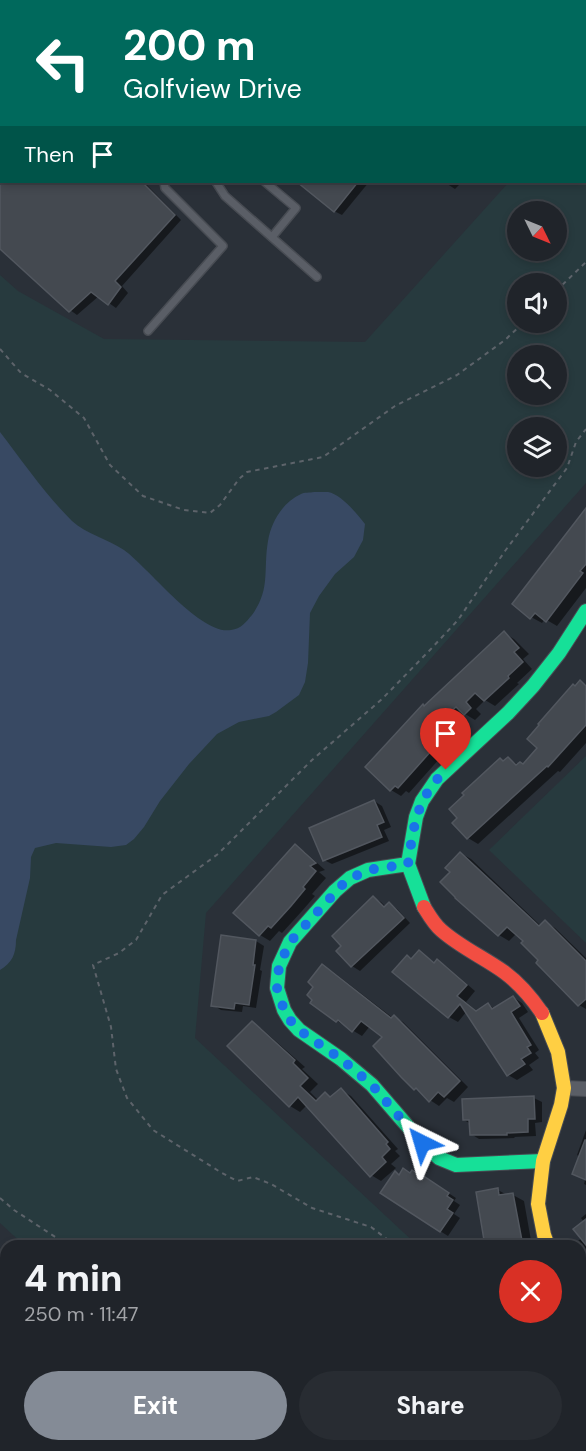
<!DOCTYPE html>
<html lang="en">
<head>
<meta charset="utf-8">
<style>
	:root { --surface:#20242a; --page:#282c32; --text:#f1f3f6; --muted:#a2a4a8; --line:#3d4147; --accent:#848b96 }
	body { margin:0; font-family:"DM Sans",sans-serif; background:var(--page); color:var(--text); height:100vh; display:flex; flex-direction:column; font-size:22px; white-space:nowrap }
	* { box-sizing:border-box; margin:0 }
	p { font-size:20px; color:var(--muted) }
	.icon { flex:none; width:33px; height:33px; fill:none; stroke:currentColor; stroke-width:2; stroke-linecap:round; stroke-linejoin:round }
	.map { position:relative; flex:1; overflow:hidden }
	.details { position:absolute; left:0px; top:1240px; width:586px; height:212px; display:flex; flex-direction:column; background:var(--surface); border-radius:18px 18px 0 0; box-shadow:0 3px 9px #0003,0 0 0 2px var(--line) }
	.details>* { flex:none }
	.top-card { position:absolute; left:0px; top:0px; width:586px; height:183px; box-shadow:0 3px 9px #0003,0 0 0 2px var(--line); background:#00695c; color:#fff; overflow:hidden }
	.needle { width:39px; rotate:133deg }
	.controls { position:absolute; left:507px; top:201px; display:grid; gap:12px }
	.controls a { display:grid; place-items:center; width:60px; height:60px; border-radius:50%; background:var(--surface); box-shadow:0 3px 9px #0003,0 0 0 2px var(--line); font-size:30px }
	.pin { position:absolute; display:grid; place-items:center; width:51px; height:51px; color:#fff; margin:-62px -26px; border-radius:50% 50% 50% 0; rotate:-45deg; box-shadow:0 0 6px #0007 }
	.pin .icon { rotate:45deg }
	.me { position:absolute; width:66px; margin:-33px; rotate:320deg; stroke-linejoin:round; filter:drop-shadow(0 0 4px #0008) }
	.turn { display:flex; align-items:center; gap:21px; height:126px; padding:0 24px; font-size:27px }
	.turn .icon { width:78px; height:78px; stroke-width:2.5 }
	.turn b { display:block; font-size:42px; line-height:51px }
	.then { display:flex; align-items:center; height:57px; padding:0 24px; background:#0003; gap:12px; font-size:22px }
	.round { display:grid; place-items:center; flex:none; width:63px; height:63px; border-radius:32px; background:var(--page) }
	.head { display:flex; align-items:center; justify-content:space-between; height:102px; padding:0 24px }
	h1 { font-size:36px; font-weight:800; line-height:45px }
	.button { display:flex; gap:12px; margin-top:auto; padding:12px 24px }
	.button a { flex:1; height:69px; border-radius:36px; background:var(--accent); color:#fff; font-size:24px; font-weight:800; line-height:69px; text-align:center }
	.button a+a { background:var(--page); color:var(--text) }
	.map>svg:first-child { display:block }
	.green { fill:#273a3e; fill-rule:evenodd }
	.water { fill:#384963 }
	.shadow { fill:#0007 }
	.building { fill:#444950; stroke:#52575f; stroke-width:1.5 }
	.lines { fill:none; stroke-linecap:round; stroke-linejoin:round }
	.lane-casing { stroke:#484c53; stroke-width:10 }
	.street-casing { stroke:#484c53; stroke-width:16 }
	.fast-casing { stroke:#484c53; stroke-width:16 }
	.slow-casing { stroke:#484c53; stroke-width:16 }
	.jam-casing { stroke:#484c53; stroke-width:16 }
	.path { stroke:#5d636a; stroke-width:2; stroke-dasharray:4.5 4.5; stroke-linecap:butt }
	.lane { stroke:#5a5e66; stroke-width:7 }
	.street { stroke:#5a5e66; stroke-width:14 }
	.fast { stroke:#16e098; stroke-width:14 }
	.slow { stroke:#ffcf43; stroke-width:14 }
	.jam { stroke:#f24e42; stroke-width:14 }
	.route { stroke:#1a73e8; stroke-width:10; stroke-dasharray:0 18 }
</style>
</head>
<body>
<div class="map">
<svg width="586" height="1451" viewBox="0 0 586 1451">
	<rect width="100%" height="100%" fill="#2a3038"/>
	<!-- green -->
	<g class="green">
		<path d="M 586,96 L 586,483 L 206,913 L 195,1038 L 418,1246 L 25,1246 L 0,1223 L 0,275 L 18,291 L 104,339 L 365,342 L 509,182 L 585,182 ZM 518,212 L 556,212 L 556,250 L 518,250 ZM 518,284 L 556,284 L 556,322 L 518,322 ZM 518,356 L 556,356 L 556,394 L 518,394 ZM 518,428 L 556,428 L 556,466 L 518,466 Z"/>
		<path d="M 586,756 L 586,943 L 489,850 Z"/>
		<path d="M 581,1398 L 586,1403 L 586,1451 L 242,1451 L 236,1446 L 580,1446 Z"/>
	</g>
	<!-- water -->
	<path class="water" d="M 0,432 C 23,462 45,494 72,521 C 86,534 108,539 124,550 C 148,567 201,636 231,630 C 241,629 246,622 252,615 C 271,589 263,570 268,541 C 271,522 283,502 301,494 C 304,492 310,493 314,492 C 318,492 323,492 328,492 C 341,494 357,514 365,524 L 363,540 L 354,557 L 335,574 L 319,596 L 310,613 L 308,663 L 305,682 L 299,695 L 276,712 L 269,716 L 239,722 L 217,734 L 189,764 L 160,801 L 144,827 L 134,839 L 126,845 L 111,847 L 56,843 L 35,848 L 31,857 L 30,878 L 16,940 C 16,954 12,963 0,970 Z"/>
	<!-- shadow -->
	<g class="shadow">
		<path d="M 2,130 L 2,182 L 144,182 L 181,220 L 122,286 L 128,293 L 116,308 L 99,296 L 77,315 L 70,310 L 0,246 L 0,131 Z"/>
		<path d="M 300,182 L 369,182 L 342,215 L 334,211 Z"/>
		<path d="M 444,182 L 462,182 L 455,189 Z"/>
		<path d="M 586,512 L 586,588 L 557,626 L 545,619 L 542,623 L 531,617 Z"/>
		<path d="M 504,633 L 514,639 L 529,654 L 523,659 L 532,669 L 517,683 L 519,684 L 495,706 L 485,700 L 476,709 L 481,714 L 475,720 L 465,714 L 446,732 L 453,739 L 439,754 L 441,757 L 409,793 L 406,791 L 401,796 L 391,790 L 425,707 Z"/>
		<path d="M 580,682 L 586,686 L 586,743 L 560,772 L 558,771 L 478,844 L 468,838 L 504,762 L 509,759 L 519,765 L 524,765 L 539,748 L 576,687 Z"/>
		<path d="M 374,801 L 382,806 L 391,827 L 384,830 L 389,841 L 332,864 L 324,860 Z"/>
		<path d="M 295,846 L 305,852 L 325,870 L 319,872 L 326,878 L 312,894 L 315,896 L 302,911 L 282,933 L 279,931 L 270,941 L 260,935 L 236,913 Z"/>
		<path d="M 460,853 L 471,859 L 541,926 L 545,922 L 555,928 L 586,958 L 586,1009 L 579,1005 L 538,963 L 540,960 L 525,941 L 517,933 L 509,941 L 499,935 L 457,898 L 452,872 Z"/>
		<path d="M 373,898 L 381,902 L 386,907 L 389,904 L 397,909 L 410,923 L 360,971 L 352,966 L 338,951 Z"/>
		<path d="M 256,941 L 264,946 L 260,970 L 262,971 L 256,1008 L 243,1006 L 242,1012 L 221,1010 L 213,1005 Z"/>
		<path d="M 419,952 L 435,963 L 437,961 L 446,966 L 475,991 L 466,1002 L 477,1011 L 488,1004 L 495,1009 L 513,997 L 522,1003 L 528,1012 L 519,1018 L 539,1050 L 535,1053 L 539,1058 L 529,1065 L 533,1070 L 517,1080 L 508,1075 L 467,1011 L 458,1022 L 449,1017 L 412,960 Z"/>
		<path d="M 323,966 L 332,971 L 393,1018 L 394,1017 L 403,1022 L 468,1087 L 454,1102 L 447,1098 L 439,1106 L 430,1100 L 422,1092 L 415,1088 L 384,1036 L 370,1026 L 362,1036 L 337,1021 L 316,986 Z"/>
		<path d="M 252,1023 L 262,1029 L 305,1067 L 302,1069 L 318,1084 L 310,1092 L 318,1100 L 325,1094 L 332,1098 L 341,1090 L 351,1096 L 398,1149 L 395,1151 L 400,1156 L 391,1164 L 396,1168 L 381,1181 L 371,1175 L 307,1105 L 300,1112 L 290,1106 Z"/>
		<path d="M 534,1098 L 542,1102 L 542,1122 L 535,1123 L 536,1136 L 514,1137 L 515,1138 L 479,1139 L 471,1134 L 471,1124 L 464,1120 Z"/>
		<path d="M 586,1130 L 586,1185 L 584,1184 L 585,1180 L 574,1174 L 580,1157 L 577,1155 Z"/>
		<path d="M 411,1175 L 430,1181 L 456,1198 L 454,1201 L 460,1205 L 454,1214 L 460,1218 L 448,1236 L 440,1231 L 400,1176 Z"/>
		<path d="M 498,1190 L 507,1195 L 513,1195 L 524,1201 L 532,1246 L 486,1246 L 478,1193 Z"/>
		<path d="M 586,1214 L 586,1250 L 578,1241 L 582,1238 L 584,1222 L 581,1218 Z"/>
		<path d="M 0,1256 L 6,1262 L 6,1302 L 0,1295 Z"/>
		<path d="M 0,1390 L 5,1395 L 0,1400 Z"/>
		<path d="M 0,1402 L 6,1408 L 6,1431 L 0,1425 Z"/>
		<path d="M 23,1446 L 50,1446 L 47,1449 L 48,1451 L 24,1451 L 26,1449 Z"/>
		<path d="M 173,1446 L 189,1446 L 194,1451 L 178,1451 Z"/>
	</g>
	<!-- building -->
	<g class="building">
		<path d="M 0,182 L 142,182 L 175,215 L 115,281 L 121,287 L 108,305 L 91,292 L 69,312 L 0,249 Z"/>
		<path d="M 297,182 L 358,182 L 334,212 Z"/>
		<path d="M 586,508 L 586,564 L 580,571 L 583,573 L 546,622 L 535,613 L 530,619 L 512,604 Z"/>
		<path d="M 504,631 L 519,648 L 514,652 L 523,662 L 508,676 L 509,678 L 484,701 L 475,693 L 466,702 L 471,708 L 464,715 L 456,707 L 436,725 L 444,732 L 430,748 L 432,750 L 398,788 L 395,786 L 390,791 L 365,767 L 423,704 L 424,706 Z"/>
		<path d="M 580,680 L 586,686 L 586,725 L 548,767 L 547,766 L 467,839 L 452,823 L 457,818 L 449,809 L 464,795 L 462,793 L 500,758 L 503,761 L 508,757 L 516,765 L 520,762 L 523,764 L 537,748 L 527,739 L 539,725 L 538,724 L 573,684 L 575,686 Z"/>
		<path d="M 374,800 L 384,822 L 377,825 L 382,837 L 323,861 L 309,828 Z"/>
		<path d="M 295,844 L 316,863 L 310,866 L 316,871 L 303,887 L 305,889 L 291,906 L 271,928 L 268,926 L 259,936 L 233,913 Z"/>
		<path d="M 460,852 L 539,926 L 545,920 L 586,961 L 586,999 L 578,1006 L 536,963 L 538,960 L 521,943 L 523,941 L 507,927 L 498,936 L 455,898 L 455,897 L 440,882 L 450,872 L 445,868 Z"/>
		<path d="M 373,896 L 384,907 L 389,902 L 404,918 L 351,967 L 336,951 L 341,946 L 332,936 Z"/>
		<path d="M 221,935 L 256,940 L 253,965 L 255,965 L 249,1005 L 235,1003 L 234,1009 L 211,1006 Z"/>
		<path d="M 419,950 L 434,963 L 437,959 L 467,985 L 457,996 L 476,1011 L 488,1003 L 492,1009 L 513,996 L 520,1006 L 511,1012 L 531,1045 L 527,1047 L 531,1053 L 521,1059 L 525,1064 L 507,1076 L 460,1004 L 448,1018 L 392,972 L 407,955 L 411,959 Z"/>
		<path d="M 322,964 L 391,1018 L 394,1015 L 460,1081 L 444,1097 L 438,1092 L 429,1102 L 416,1088 L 414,1090 L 401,1077 L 373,1046 L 382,1037 L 361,1021 L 352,1032 L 338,1020 L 336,1022 L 310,1003 L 312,1000 L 307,995 L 313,987 L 308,982 Z"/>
		<path d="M 252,1021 L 295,1060 L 293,1063 L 308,1078 L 300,1086 L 316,1101 L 325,1092 L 330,1097 L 341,1088 L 388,1142 L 386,1144 L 390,1149 L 382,1157 L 386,1162 L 370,1177 L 298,1097 L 289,1107 L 227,1046 Z"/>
		<path d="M 534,1096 L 535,1119 L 528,1119 L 528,1132 L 507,1133 L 507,1135 L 470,1135 L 469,1120 L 463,1120 L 462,1099 Z"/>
		<path d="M 585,1140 L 586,1140 L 586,1180 L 572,1174 Z"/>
		<path d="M 403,1168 L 410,1173 L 412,1170 L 421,1176 L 422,1175 L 449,1193 L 447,1196 L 453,1200 L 447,1209 L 453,1213 L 440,1232 L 380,1193 L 395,1171 L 399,1175 Z"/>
		<path d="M 498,1188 L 499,1195 L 513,1193 L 523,1246 L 485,1246 L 476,1192 Z"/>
		<path d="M 586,1219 L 586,1245 L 573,1229 Z"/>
	</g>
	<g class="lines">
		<defs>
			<g id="lane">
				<path d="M 383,0 L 384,2"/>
				<path d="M 456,0 L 458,2"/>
				<path d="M 49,2 L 49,0"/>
				<path d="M 155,2 L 155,0"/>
				<path d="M 0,16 L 2,17"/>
				<path d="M 0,53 L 2,51"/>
				<path d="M 0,104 L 2,102"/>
				<path d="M 216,182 L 225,196 L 317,277"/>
				<path d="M 265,182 L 296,208 L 272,237"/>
				<path d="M 148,331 L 223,246 L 165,188 L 164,182"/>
			</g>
			<g id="street">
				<path d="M 278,2 L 281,0"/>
				<path d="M 564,1088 L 586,1089"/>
				<path d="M 580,1294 L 586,1300"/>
				<path d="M 0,1345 L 6,1351"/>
				<path d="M 107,1446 L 112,1451"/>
			</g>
			<g id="fast">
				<path d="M 408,864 L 368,870 L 350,878 L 335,891 L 290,942 L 279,966 L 277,988 L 284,1010 L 290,1020 L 299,1030 L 341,1059 L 372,1085 L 422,1143 L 439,1158 L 456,1165 L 543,1161"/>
				<path d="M 424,907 L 408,864 L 416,817 L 422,801 L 437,779 L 508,713 L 533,686 L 559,653 L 586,611"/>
			</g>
			<path id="slow" d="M 542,1013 L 558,1052 L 564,1088 L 561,1105 L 543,1161 L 538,1204 L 544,1235 L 548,1246"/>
			<path id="jam" d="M 424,907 C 429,915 434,924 441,930 C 460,947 483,957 504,972 C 519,983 531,997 542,1013"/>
		</defs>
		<!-- lane casing -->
		<use href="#lane" class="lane-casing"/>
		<!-- street casing -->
		<use href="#street" class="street-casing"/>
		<!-- fast casing -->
		<use href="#fast" class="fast-casing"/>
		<!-- slow casing -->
		<use href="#slow" class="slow-casing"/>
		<!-- jam casing -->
		<use href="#jam" class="jam-casing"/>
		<!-- path -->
		<g class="path">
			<path d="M 556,291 L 586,262"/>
			<path d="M 0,349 L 21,373 L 50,390 L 84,418 L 110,465 L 143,496 L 184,510 L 210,513 L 220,505 L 239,479 L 247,472 L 323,457 L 395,406 L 457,375 L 505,340 L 524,322"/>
			<path d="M 0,1198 L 14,1210 L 69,1246"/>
			<path d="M 396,1246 L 371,1227 L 312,1208 L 271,1184 L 253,1177 L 237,1181 L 222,1173 L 153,1130 L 127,1098 L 116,1069 L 111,1027 L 93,965 L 119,953 L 136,940 L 162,895 L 218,854 L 312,760 L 382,699 L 429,651 L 458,620 L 505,551 L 567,468 L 576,442 L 586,429"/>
			<path d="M 580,1412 L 586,1417"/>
			<path d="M 302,1446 L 305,1451"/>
		</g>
		<!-- lane -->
		<use href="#lane" class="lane"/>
		<!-- street -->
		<use href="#street" class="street"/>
		<!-- fast -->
		<use href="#fast" class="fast"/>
		<!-- slow -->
		<use href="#slow" class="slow"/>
		<!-- jam -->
		<use href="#jam" class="jam"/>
	</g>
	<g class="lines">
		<!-- route -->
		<path class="route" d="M 422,1143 L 372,1085 L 341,1059 L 299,1030 L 290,1020 L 284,1010 L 277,988 L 279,966 L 290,942 L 344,883 L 361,873 L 368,870 L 408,864 C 414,825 416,799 446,770"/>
	</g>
</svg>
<div class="controls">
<a><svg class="needle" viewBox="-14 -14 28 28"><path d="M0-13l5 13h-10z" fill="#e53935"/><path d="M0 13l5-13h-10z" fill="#a2a4a8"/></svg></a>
<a><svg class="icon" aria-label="sound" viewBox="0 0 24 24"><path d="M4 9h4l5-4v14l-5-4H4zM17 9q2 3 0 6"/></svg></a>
<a><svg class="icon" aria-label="search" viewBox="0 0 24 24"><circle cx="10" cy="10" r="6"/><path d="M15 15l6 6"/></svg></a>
<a><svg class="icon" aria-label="layers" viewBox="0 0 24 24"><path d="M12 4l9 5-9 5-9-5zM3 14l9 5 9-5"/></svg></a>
</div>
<div class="pin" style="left:446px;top:770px;background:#d93025"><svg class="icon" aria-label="arrive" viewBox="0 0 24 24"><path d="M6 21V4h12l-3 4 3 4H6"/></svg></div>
<svg class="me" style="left:422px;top:1143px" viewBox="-20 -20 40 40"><path d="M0-17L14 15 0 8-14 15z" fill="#1a73e8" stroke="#fff" stroke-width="4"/></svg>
<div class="top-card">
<div class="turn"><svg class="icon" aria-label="left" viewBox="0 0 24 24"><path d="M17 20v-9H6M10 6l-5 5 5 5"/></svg><div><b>200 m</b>Golfview Drive</div></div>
<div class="then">Then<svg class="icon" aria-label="arrive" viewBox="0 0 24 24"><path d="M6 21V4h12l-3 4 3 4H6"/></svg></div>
</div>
<section class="details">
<div class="head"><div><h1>4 min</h1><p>250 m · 11:47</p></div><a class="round" style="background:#d93025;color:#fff"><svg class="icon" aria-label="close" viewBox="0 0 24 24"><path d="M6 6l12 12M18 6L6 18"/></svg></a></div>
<div class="button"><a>Exit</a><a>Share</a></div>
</section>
</div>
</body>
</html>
